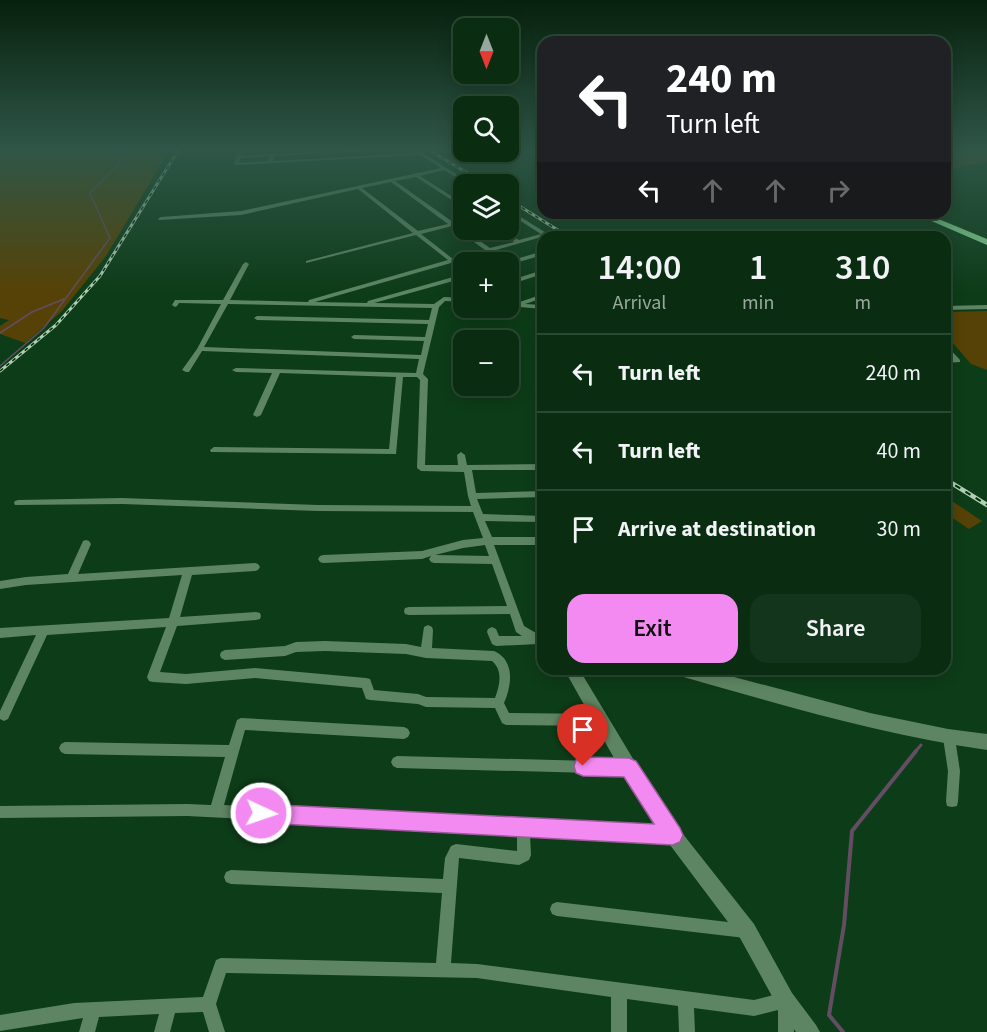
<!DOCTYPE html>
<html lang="en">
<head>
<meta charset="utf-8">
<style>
	:root { --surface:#0a2d12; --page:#13351b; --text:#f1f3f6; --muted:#99a89f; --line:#2a4932; --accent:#f38af1 }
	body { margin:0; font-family:"Source Sans 3",sans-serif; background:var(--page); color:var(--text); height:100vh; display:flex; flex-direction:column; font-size:22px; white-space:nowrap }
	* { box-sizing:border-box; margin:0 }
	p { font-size:20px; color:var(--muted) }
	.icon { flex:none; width:33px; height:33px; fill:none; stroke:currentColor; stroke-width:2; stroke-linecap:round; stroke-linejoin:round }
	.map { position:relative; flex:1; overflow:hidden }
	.panel { position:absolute; left:537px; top:231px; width:414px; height:444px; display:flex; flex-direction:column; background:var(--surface); border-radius:18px; box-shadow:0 3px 15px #0003,0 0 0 2px var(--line) }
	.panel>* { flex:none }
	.banner { position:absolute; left:537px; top:36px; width:414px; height:183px; border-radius:18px; box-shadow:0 3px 15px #0003,0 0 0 2px var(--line); background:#202124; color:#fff; overflow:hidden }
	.needle { width:39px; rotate:180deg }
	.tools { position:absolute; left:453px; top:18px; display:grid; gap:12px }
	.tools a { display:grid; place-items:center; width:66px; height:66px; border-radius:12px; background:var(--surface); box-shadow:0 3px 15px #0003,0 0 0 2px var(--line); font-size:30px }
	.pin { position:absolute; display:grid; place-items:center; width:51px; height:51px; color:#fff; margin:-62px -26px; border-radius:50% 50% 50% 0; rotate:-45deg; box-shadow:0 0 6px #0007 }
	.pin .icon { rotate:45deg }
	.me { position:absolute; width:66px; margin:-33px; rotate:93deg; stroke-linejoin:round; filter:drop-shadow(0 0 4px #0008) }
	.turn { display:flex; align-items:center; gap:21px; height:126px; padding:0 30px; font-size:27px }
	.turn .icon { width:78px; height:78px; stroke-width:2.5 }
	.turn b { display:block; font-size:42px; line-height:51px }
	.lanes { display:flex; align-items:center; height:57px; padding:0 30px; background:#0003; justify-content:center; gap:30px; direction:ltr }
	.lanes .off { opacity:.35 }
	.eta { display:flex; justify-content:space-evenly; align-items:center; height:102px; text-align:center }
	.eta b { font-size:36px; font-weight:600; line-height:42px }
	.action { display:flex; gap:12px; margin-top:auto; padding:12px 30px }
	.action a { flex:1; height:69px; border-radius:18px; background:var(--accent); color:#111; font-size:24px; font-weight:600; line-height:69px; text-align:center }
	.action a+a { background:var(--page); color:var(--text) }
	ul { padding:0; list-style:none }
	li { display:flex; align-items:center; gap:18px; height:78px; padding:0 30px; border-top:2px solid var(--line) }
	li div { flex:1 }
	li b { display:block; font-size:22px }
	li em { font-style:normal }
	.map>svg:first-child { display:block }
	.green { fill:#564206 }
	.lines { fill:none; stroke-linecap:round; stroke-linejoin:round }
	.stream-far2 { stroke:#634d63; stroke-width:1.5 }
	.stream-far1 { stroke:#634d63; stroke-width:3 }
	.stream { stroke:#634d63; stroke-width:4 }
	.minor { fill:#5e8563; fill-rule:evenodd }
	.tertiary { fill:#5e8563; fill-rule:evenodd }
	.primary { fill:#86d892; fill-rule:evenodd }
	.rail-far1-casing { stroke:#b1cdb4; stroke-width:3 }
	.rail-casing { stroke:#b1cdb4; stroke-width:4.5 }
	.rail-far1 { stroke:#00320e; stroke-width:1.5; stroke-dasharray:4; stroke-linecap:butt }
	.rail { stroke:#00320e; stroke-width:2; stroke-dasharray:6; stroke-linecap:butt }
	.route { fill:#f38af1; stroke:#9e5a9d; stroke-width:1.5 }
</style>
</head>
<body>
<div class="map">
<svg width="987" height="1032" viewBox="0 0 987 1032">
	<rect width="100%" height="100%" fill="#0d3c18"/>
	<!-- green -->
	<g class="green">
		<path d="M 0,149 L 170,149 L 106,256 L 62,311 L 25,343 L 0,334 L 0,326 L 9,320 L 0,318 Z"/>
		<path d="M 945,149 L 987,149 L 987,162 L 954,168 L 945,165 Z"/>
		<path d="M 987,311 L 987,370 L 971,364 L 945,334 L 945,312 Z"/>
		<path d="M 952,501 L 982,521 L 969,529 L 945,513 L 945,506 Z"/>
	</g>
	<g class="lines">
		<!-- stream-far2 -->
		<g class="stream-far2">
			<path d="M 0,333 L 32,312 L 64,299"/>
			<path d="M 0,366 L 44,328 L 110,238 L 90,193 L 115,168 L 129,149"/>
		</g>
		<!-- stream-far1 -->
		<path class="stream-far1" d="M 915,752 L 921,745"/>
		<!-- stream -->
		<path class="stream" d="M 843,1032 L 829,1015 L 844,925 L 852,831 L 916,751"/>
		<!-- minor -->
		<g class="minor">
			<path d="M 239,149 L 276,149 L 275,154 L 376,149 L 378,150 L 376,151 L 274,156 L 273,161 L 417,153 L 417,151 L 419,151 L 471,183 L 471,184 L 467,184 L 444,170 L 420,176 L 464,204 L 464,208 L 416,177 L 395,181 L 453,222 L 464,220 L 464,223 L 457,225 L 490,248 L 514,242 L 497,230 L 502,230 L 519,240 L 541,234 L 508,213 L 508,209 L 551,236 L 545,236 L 315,302 L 367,303 L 368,301 L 464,274 L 464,278 L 374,303 L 434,304 L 444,297 L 464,298 L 464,302 L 445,301 L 439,307 L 423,374 L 428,379 L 425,465 L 458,465 L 457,455 L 461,452 L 465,455 L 467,465 L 543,464 L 543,470 L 472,470 L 476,493 L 543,491 L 543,497 L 477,499 L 483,514 L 543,516 L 543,522 L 485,521 L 492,537 L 543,537 L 543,545 L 494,545 L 524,626 L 543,637 L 543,647 L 538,644 L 496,646 L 492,644 L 487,632 L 488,629 L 492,627 L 496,629 L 499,636 L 522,636 L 516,632 L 510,614 L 409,615 L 405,614 L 404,611 L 405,608 L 409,607 L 507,606 L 492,564 L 434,563 L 431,562 L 429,559 L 431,556 L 422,559 L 323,563 L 320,562 L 318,559 L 320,556 L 323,555 L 422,551 L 463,540 L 483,538 L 473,512 L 318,511 L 122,504 L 15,505 L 14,503 L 15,501 L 18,500 L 122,498 L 318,505 L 471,506 L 468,496 L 464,472 L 421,471 L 417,468 L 420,380 L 417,377 L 403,377 L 396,454 L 211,452 L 210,450 L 214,447 L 389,449 L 396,377 L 280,373 L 261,415 L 257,417 L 253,415 L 272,373 L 236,372 L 232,370 L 236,368 L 416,373 L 419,359 L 202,351 L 189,372 L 186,372 L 182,370 L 197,349 L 221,304 L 179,303 L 177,306 L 175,307 L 172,305 L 175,300 L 223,300 L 243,264 L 246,262 L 249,264 L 230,300 L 308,302 L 309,300 L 448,260 L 416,235 L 306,263 L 306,261 L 413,233 L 358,189 L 241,215 L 159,220 L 158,219 L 161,217 L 241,211 L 441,168 L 420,155 L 236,165 L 234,164 ZM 271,150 L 270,154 L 241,156 L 242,151 ZM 269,156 L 268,161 L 239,163 L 240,158 ZM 391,182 L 448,224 L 418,231 L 362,188 ZM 452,226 L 485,250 L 453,259 L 421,234 ZM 228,304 L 432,308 L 429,320 L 257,316 L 254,318 L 257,320 L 428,324 L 425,337 L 354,335 L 351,337 L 354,339 L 424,341 L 421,355 L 204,347 ZM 485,545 L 489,556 L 435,555 L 463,548 Z"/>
			<path d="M 459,149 L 464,149 L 464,150 L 446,153 L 444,152 Z"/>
			<path d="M 485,152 L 491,152 L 455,159 L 453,158 Z"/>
			<path d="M 543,251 L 543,255 L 508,265 L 508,262 L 506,262 Z"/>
			<path d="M 543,270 L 543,274 L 508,285 L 508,281 Z"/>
			<path d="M 543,294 L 543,298 L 525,304 L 543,305 L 543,309 L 508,306 L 508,302 L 517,303 Z"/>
			<path d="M 987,305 L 987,309 L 945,310 L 945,306 Z"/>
			<path d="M 945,345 L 947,346 L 960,360 L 960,362 L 945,363 L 945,359 L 952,359 L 945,351 Z"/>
			<path d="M 86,540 L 89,541 L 91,544 L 78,574 L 255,563 L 258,564 L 260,567 L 258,570 L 255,571 L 192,575 L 180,617 L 256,612 L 260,613 L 261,616 L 260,619 L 256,620 L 177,626 L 160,672 L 186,674 L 255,668 L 366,678 L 370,679 L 374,690 L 418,694 L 426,697 L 495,698 C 500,685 503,670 492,661 L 426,658 L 406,654 L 325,651 L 296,652 L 285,656 L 225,660 L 221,658 L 220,655 L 221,652 L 225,650 L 285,646 L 296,642 L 325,641 L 406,644 L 421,647 L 424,627 L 428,625 L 432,627 L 433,630 L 432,648 L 494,651 C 515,660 512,685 504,703 L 509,713 L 602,714 L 606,716 L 608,720 L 606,724 L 602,726 L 506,725 L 502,723 L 495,708 L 426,707 L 418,704 L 370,700 L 366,699 L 362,688 L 255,678 L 186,684 L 153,682 L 149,681 L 147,677 L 166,627 L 47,635 L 8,719 L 4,721 L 0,719 L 0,711 L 36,635 L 0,638 L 0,628 L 169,618 L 182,575 L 26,585 L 0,589 L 0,581 L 26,577 L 68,574 L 83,541 Z"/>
			<path d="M 241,718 L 404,727 L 408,729 L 410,733 L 408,737 L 404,739 L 245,730 L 224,805 L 520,821 L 523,819 L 527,821 L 673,828 L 678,830 L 680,835 L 678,840 L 673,842 L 530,834 L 531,855 L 529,860 L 519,865 L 459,858 L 451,963 L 477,964 L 754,1000 L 785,992 L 790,995 L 793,1000 L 794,1032 L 778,1032 L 778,1010 L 754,1016 L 694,1008 L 695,1032 L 679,1032 L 678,1006 L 627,999 L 627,1032 L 611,1032 L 611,997 L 477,978 L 226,973 L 216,1004 L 225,1032 L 209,1032 L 203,1012 L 175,1013 L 170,1032 L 154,1032 L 159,1014 L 99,1017 L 95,1032 L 79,1032 L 83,1018 L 0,1031 L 0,1015 L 74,1003 L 203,997 L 216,960 L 221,958 L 436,963 L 442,893 L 231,884 L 226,882 L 224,877 L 226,872 L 231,870 L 443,879 L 445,858 L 451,846 L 456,844 L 517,851 L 517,833 L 187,816 L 0,818 L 0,806 L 187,804 L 211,805 L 225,757 L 65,754 L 61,752 L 59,748 L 61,744 L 65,742 L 229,745 L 237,720 Z"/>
			<path d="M 949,732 L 953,734 L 955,738 L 960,771 L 958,801 L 957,806 L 952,807 L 947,806 L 946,801 L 948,771 L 943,738 L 945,734 Z"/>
			<path d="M 397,756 L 629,762 L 633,764 L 635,768 L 633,772 L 629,774 L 397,768 L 393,766 L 391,762 L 393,758 Z"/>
			<path d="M 557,902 L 745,924 L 750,926 L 752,931 L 750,936 L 745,938 L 557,916 L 552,914 L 550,909 L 552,904 Z"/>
		</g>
		<!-- tertiary -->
		<g class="tertiary">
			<path d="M 564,669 L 579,669 L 635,762 L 679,829 L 754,924 L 792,993 L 816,1025 L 820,1032 L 796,1032 L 778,1007 L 740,938 L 667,841 L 623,774 Z"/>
			<path d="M 673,669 L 704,669 L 870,713 L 948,729 L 987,734 L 987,750 C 882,735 782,705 680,676 L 675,674 Z"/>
		</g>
		<!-- primary -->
		<path class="primary" d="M 913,213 L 924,213 L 987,239 L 987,245 Z"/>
		<defs>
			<g id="rail-far1">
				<path d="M 428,149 L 485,184"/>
				<path d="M 508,199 L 569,237"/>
				<path d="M 0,371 L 56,325 L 100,276 L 179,149"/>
			</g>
			<path id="rail" d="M 945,479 L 987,505"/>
		</defs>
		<!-- rail-far1 casing -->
		<use href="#rail-far1" class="rail-far1-casing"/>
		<!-- rail casing -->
		<use href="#rail" class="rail-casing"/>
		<!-- rail-far1 -->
		<use href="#rail-far1" class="rail-far1"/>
		<!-- rail -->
		<use href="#rail" class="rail"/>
	</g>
	<!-- sky -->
	<linearGradient id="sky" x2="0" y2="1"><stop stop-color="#07210d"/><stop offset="0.51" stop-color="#2f5648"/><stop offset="1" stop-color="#2f5648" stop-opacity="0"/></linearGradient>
	<rect width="987" height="293" fill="url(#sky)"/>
	<!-- route -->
	<path class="route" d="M 583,757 L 629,758 L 636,761 L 680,828 L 683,835 L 680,842 L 673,845 L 261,823 L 255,820 L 252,813 L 255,807 L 261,804 L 654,824 L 624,777 L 583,776 L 576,773 L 574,766 L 576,760 Z"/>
</svg>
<div class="tools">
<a><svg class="needle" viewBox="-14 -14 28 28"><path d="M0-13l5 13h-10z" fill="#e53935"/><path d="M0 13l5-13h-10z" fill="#99a89f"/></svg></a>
<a><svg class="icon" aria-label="search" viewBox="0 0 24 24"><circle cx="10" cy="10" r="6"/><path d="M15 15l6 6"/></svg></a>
<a><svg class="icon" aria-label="layers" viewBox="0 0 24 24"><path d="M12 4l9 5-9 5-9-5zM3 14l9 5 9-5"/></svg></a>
<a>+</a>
<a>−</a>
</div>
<div class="pin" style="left:583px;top:766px;background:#d93025"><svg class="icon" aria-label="arrive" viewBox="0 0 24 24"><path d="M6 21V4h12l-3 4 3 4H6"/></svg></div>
<svg class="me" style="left:261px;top:813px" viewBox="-20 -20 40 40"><circle r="17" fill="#f38af1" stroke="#fff" stroke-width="3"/><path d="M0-11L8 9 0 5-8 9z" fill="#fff"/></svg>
<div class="banner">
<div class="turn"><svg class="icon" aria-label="left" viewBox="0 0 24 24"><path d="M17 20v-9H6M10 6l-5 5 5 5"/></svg><div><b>240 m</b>Turn left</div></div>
<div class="lanes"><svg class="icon" aria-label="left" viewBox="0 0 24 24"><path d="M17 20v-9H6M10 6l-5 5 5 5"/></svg><svg class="icon off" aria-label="ahead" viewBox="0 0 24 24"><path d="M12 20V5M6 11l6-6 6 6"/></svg><svg class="icon off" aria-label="ahead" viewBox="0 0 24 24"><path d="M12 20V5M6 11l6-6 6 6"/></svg><svg class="icon off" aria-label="right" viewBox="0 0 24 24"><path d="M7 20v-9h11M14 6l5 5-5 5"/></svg></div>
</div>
<section class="panel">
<div class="eta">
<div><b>14:00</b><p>Arrival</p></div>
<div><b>1</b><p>min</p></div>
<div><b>310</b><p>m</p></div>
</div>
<ul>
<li><svg class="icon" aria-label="left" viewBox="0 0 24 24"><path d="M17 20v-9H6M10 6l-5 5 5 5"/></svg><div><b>Turn left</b></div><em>240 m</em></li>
<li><svg class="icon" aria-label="left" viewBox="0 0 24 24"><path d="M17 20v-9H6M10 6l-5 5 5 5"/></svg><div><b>Turn left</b></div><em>40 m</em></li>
<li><svg class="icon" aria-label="arrive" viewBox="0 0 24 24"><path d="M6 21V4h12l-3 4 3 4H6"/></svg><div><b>Arrive at destination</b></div><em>30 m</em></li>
</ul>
<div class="action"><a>Exit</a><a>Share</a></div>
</section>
</div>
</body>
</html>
